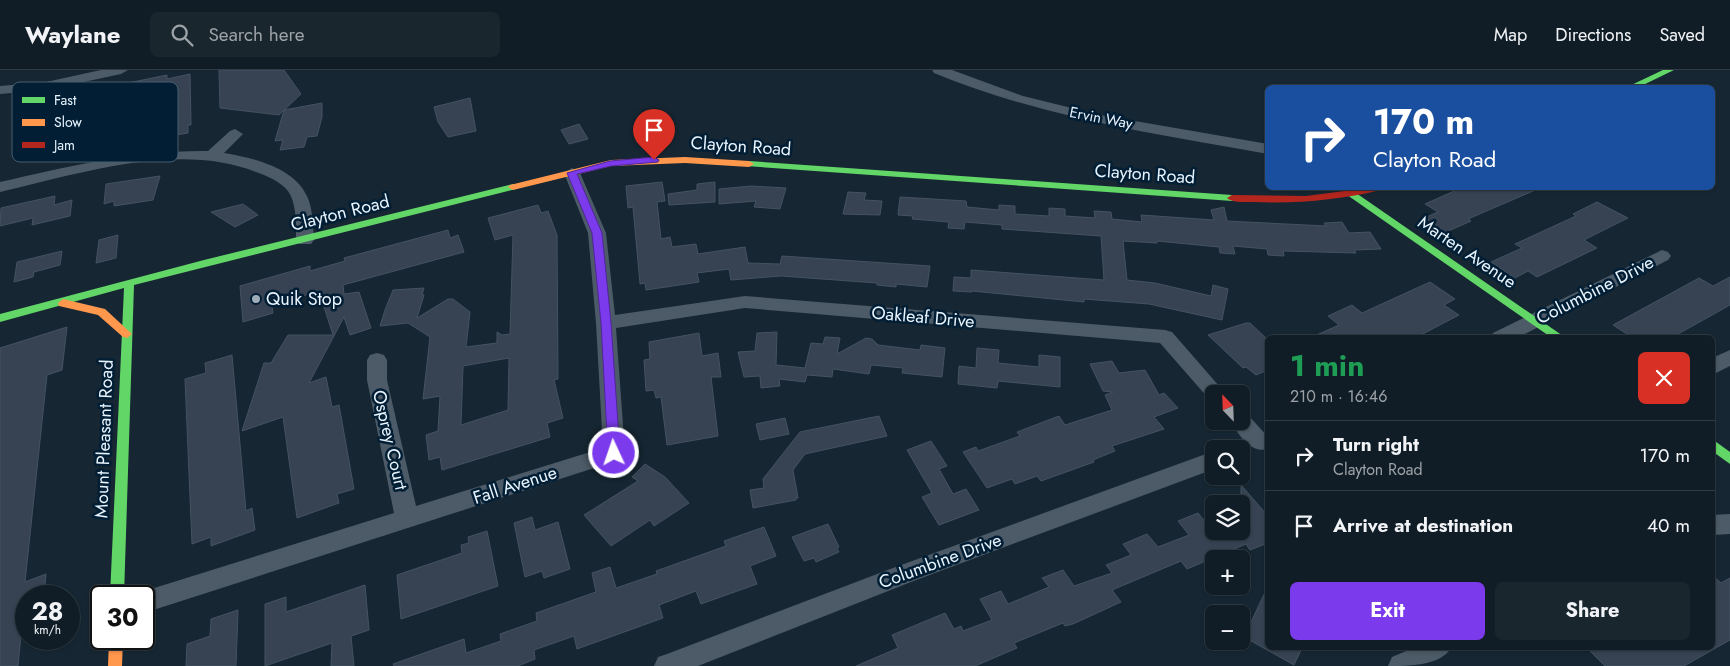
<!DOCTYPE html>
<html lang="en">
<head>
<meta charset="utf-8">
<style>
	:root { --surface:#101d26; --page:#19262e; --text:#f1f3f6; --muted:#9ca2a7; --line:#303b43; --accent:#7c3aed }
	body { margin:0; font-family:Jost,sans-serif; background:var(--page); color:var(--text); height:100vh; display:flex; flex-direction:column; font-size:19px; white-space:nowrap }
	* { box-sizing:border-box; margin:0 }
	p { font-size:16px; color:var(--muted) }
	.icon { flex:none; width:28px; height:28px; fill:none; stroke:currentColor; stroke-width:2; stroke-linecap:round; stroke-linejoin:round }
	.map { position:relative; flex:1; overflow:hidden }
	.details { position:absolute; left:1265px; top:265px; width:450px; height:315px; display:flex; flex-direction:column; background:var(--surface); border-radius:8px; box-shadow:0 1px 4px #0004,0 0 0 1px var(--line) }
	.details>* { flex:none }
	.top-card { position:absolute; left:1265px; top:15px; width:450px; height:105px; border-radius:8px; box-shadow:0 1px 4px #0004,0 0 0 1px var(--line); background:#1a4fa0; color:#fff; overflow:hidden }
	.needle { width:32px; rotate:337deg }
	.tools { position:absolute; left:1205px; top:315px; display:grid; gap:10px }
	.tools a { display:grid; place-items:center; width:45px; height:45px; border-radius:8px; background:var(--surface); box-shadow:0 1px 4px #0004,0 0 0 1px var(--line); font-size:25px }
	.speed { position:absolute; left:15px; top:515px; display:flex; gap:10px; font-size:25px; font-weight:700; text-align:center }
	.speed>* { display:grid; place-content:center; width:65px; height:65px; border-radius:50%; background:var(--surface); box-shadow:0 1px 4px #0004,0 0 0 1px var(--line); line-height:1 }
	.speed small { font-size:12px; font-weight:400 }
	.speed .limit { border:2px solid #111; border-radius:8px; background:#fff; color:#111 }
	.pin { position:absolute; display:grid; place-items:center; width:42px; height:42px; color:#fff; margin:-51px -21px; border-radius:50% 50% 50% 0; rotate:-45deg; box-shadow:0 0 5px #0007 }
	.pin .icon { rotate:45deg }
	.me { position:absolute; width:55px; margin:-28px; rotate:357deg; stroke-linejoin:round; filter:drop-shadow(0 0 4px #0008) }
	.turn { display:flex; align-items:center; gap:18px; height:105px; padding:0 25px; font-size:22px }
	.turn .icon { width:65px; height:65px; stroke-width:2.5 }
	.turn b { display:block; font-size:35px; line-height:42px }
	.round { display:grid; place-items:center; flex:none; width:52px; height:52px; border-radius:8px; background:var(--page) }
	.head { display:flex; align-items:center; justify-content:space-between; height:85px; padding:0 25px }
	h1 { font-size:30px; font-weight:700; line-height:38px; color:#1e9e55 }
	.cta { display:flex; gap:10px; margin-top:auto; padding:10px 25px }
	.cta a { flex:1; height:58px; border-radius:8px; background:var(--accent); color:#fff; font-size:20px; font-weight:700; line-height:58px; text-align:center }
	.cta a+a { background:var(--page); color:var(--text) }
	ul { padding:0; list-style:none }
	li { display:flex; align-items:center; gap:15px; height:70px; padding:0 25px; border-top:1px solid var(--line) }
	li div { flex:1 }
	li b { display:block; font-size:19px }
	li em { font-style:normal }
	header { display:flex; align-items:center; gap:30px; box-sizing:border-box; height:70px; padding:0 25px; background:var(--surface); border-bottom:1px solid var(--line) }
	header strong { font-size:24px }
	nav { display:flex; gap:28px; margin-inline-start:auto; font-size:18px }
	.search { width:350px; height:45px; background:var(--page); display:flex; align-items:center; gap:12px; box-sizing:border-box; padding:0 18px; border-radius:8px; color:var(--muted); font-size:19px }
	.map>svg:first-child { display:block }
	.building { fill:#374353; stroke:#455260; fill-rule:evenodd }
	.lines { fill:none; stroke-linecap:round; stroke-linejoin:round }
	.street { fill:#4c5b67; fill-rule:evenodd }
	.fast { fill:#63d668; fill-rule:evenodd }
	.slow { fill:#ff974d; fill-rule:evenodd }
	.jam { fill:#b3261e; fill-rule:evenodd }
	.route { fill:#7c3aed; stroke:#51269a }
	.poi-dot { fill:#9eacb7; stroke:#011e35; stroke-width:2 }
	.labels { text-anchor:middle; stroke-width:5; stroke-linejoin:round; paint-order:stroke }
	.far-street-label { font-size:15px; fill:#e8f4fe; stroke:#011e35 }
	.street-label { font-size:18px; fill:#e8f4fe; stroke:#011e35 }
	.poi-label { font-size:18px; fill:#e8f4fe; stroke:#011e35; text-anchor:start }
	.key { fill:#011e35; stroke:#465e71; stroke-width:1 }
	.key-label { font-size:14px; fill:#e8f4fe }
</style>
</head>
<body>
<header>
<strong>Waylane</strong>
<div class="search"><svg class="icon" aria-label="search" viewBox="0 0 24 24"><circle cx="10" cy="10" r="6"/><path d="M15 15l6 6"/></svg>Search here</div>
<nav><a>Map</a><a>Directions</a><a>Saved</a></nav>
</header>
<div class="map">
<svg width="1730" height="596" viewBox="0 0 1730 596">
	<rect width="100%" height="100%" fill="#162733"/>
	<!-- building -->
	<g class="building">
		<path d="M 219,0 L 284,0 L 301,24 L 279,45 L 220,38 Z"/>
		<path d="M 190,4 L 191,55 L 188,55 L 188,63 L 146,70 L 146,66 L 124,71 L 128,13 L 167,5 L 167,9 Z"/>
		<path d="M 470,28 L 476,61 L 448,67 L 438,52 L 434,37 Z"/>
		<path d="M 322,33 L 322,47 L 317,66 L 307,67 L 304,77 L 280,80 L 283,70 L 275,71 L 284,40 Z"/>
		<path d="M 579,54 L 588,69 L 569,74 L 561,60 Z"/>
		<path d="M 160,106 L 153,130 L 114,136 L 114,131 L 104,134 L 106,114 Z"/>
		<path d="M 662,112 L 665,131 L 657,132 L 661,169 L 670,167 L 672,177 L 696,174 L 698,184 L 745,177 L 748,193 L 780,194 L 782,186 L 930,196 L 927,217 L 896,214 L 896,217 L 877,215 L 877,213 L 781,206 L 731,210 L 729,199 L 697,203 L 699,212 L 646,220 L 645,213 L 640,214 L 633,137 L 628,138 L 626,116 Z"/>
		<path d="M 715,112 L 715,132 L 669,135 L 668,124 L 697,120 L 697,114 Z"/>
		<path d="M 751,116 L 786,118 L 780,139 L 754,137 L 756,131 L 719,134 L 719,119 Z"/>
		<path d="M 1461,118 L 1540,118 L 1468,149 L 1471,151 L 1446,162 L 1424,148 L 1438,142 L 1425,134 Z"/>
		<path d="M 848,122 L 866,123 L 864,130 L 882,131 L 880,145 L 843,144 Z"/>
		<path d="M 55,126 L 54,135 L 72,130 L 70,146 L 32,155 L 33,148 L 0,156 L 1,138 Z"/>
		<path d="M 900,127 L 966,131 L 967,137 L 999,140 L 999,135 L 1015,136 L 1015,144 L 1049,146 L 1049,138 L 1065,139 L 1065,146 L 1095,148 L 1094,141 L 1111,142 L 1112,149 L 1142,152 L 1141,145 L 1214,150 L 1211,140 L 1224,137 L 1227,151 L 1326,156 L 1324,153 L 1342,152 L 1349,163 L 1370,162 L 1381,179 L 1354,180 L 1356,183 L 1283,181 L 1284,186 L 1268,185 L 1267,179 L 1233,176 L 1235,184 L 1220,183 L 1219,177 L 1157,171 L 1157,173 L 1123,171 L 1127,210 L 1155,213 L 1211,226 L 1213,215 L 1228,219 L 1222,250 L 1149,234 L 1084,229 L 1084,232 L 972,221 L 972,222 L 953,221 L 954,207 L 971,208 L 971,200 L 1104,210 L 1101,166 L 1002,159 L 1002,155 L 965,152 L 964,159 L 948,158 L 949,152 L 912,149 L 913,146 L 898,145 Z"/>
		<path d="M 1597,132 L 1628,148 L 1584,170 L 1597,178 L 1537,207 L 1528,201 L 1515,208 L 1491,192 L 1522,178 L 1515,174 L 1576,146 L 1573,144 Z"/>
		<path d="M 243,134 L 258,145 L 235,157 L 211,142 Z"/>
		<path d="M 538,135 L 541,143 L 548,141 L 557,165 L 558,309 L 554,310 L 563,348 L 547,353 L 550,367 L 442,400 L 440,387 L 429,390 L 426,365 L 438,361 L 440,326 L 423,329 L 430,267 L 408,253 L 380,256 L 385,240 L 393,220 L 424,218 L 422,225 L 424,225 L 417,248 L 448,229 L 453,229 L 470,242 L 466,277 L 497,273 L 497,262 L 502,265 L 510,264 L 513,165 L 495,170 L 488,148 ZM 509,288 L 508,340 L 461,355 L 463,296 Z"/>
		<path d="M 448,160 L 450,168 L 458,165 L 464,182 L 343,215 L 344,224 L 359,222 L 371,258 L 350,265 L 344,247 L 309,313 L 326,307 L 332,337 L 339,335 L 354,419 L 337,424 L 339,433 L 297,448 L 283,347 L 242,361 L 264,293 L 271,293 L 288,265 L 333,265 L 319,221 L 299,227 L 298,222 L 271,229 L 273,243 L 243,252 L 240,216 L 310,196 L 310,201 L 345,191 L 344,188 Z"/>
		<path d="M 118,165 L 116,188 L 96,193 L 99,170 Z"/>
		<path d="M 62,181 L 60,195 L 34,202 L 33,207 L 14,212 L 17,192 Z"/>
		<path d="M 1730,207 L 1730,235 L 1671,268 L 1633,268 L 1613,255 L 1699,208 L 1713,216 Z"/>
		<path d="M 1430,212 L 1455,229 L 1444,235 L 1459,245 L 1415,268 L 1310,268 L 1339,255 L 1328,246 L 1352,235 L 1362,243 Z"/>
		<path d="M 1246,253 L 1250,253 L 1268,270 L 1268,300 L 1256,305 L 1246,297 L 1243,298 L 1208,265 Z"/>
		<path d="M 67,257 L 62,300 L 47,305 L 25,512 L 46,504 L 44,526 L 26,526 L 26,553 L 22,554 L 18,596 L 0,596 L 0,278 Z"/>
		<path d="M 777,262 L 776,295 L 805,298 L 811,273 L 823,274 L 825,267 L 840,268 L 837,284 L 866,268 L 872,269 L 878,275 L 920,280 L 921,275 L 945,278 L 942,307 L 902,303 L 903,298 L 871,295 L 869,304 L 833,299 L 832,307 L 807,305 L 805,312 L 779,309 L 780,316 L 761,318 L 760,306 L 744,307 L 738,282 L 755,281 L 757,263 Z"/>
		<path d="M 699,263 L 702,286 L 718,283 L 721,307 L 711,307 L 718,366 L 667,375 L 661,327 L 656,328 L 654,320 L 646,321 L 644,290 L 650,289 L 649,272 Z"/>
		<path d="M 977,278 L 999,280 L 998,293 L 1039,297 L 1039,285 L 1060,287 L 1060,317 L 998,311 L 997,318 L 958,314 L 959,296 L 976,298 Z"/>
		<path d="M 232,285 L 246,441 L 252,438 L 255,460 L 211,476 L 211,467 L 192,474 L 185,309 L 206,303 L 205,293 Z"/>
		<path d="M 1112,291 L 1119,303 L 1145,300 L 1159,325 L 1164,323 L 1178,338 L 1154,347 L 1164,359 L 1112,376 L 1115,381 L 1093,390 L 1094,392 L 1041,411 L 1037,406 L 1015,414 L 1012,409 L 987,418 L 963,382 L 976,377 L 978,381 L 1020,366 L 1017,362 L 1059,346 L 1065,355 L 1112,340 L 1105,325 L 1113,322 L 1103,321 L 1090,294 Z"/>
		<path d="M 879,346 L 887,366 L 805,384 L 793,400 L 798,428 L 796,428 L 796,430 L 753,438 L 750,420 L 764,418 L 763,409 L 800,362 Z"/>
		<path d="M 785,348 L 789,364 L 760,370 L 756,354 Z"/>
		<path d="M 931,371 L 947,396 L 939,399 L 953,424 L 966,419 L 979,440 L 939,455 L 922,427 L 932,423 L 907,380 Z"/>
		<path d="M 645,394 L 665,407 L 689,433 L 654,456 L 650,450 L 611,476 L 584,445 L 638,411 L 632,407 Z"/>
		<path d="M 1241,415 L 1268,446 L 1268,473 L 1250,480 L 1246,474 L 1187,499 L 1181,491 L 1112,520 L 1121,532 L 1073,554 L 1065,556 L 1063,553 L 1014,573 L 1017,578 L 975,596 L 856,596 L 898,578 L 892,565 L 945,543 L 954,559 L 961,556 L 963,561 L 992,550 L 980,529 L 1001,521 L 1008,534 L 1049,517 L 1042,508 L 1063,500 L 1074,516 L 1112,503 L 1106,495 L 1131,485 L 1123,474 L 1147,464 L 1158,477 L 1189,465 L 1178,451 L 1198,443 L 1213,461 L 1241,461 Z"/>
		<path d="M 532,447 L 535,460 L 558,452 L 570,499 L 544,508 L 542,501 L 525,507 L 514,453 Z"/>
		<path d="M 828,454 L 839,477 L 837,478 L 839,482 L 816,492 L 814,488 L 804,491 L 792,467 Z"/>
		<path d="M 764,457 L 776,486 L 750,496 L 757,514 L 701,534 L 696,521 L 659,535 L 663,548 L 577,579 L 574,566 L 534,580 L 535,589 L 518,596 L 394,596 L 393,594 L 464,569 L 466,583 L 501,571 L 500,564 L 537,551 L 536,543 L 596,522 L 592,503 L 610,497 L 616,518 L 657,504 L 656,501 L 726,476 L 724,471 Z"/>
		<path d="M 487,461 L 498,516 L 401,549 L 397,505 L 462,483 L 461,475 L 469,473 L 468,467 Z"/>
		<path d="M 1712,505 L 1721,513 L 1730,508 L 1730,570 L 1684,596 L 1605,596 L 1587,578 L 1712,578 Z"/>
		<path d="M 365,515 L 369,560 L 351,566 L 354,596 L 331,596 L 332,573 L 265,596 L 265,534 L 286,527 L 286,542 Z"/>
		<path d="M 1268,516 L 1268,578 L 1302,578 L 1294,595 L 1244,567 Z"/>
		<path d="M 238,540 L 236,596 L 186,596 L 187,574 L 210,566 L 211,549 Z"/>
	</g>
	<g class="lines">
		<!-- street -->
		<g class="street">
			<path d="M 101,0 L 128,0 L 121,4 L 46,20 L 0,24 L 0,16 L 46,12 Z"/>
			<path d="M 932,0 L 952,0 L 1023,26 L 1100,45 L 1268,74 L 1268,84 C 1154,64 1041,47 934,3 Z"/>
			<path d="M 235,59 L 243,64 L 224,83 C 254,88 298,98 309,131 C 313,143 313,157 314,170 L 311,174 L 299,174 L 296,170 C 296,155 297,134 288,121 C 280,111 267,106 256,102 C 178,71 78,104 0,122 L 0,112 C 69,96 137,80 208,81 L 230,61 Z"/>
			<path d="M 572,98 L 580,103 L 606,163 L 615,245 L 745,226 L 1165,260 L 1172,262 L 1226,324 L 1214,324 L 1214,331 L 1209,329 L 1160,273 L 745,238 L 616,258 L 625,383 L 622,389 L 144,543 L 144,526 L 134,526 L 135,524 L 394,443 L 367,310 L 367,290 L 370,285 L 377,283 L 384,285 L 387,290 L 387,310 L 416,436 L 603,378 L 596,253 L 588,163 L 564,103 Z"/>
			<path d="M 1662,180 L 1668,182 L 1671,186 L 1668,190 L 1517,268 L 1491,268 L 1493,263 Z"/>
			<path d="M 1730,280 L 1730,296 L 1712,305 L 1712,288 Z"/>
			<path d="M 1241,343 L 1248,345 L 1268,367 L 1268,379 C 1251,384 1238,365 1231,351 L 1241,351 Z"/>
			<path d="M 1214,381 L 1214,399 L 911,512 L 698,596 L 654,596 L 658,587 L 667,584 L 893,498 Z"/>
			<path d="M 1730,444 L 1730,464 L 1712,465 L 1712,445 Z"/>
			<path d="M 1413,578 L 1451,578 C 1440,596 1409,596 1388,596 L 1392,587 Z"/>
		</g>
		<!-- fast -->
		<g class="fast">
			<path d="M 1663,0 L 1674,0 L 1637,18 L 1625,18 Z"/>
			<path d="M 749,91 L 1232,125 L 1237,128 L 1232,131 L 746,96 L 744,94 Z"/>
			<path d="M 513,114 L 518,117 L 516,119 L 134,215 L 124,526 L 110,526 L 124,218 L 0,252 L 0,244 L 204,190 Z"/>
			<path d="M 1353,122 L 1356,123 L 1566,268 L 1552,268 L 1350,127 L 1348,125 Z"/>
			<path d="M 1712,369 L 1730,382 L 1730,394 L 1712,381 Z"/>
		</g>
		<!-- slow -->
		<g class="slow">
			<path d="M 685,87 L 749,91 L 754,94 L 749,97 L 685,93 L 611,96 L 513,120 L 508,117 L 510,115 L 611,90 Z"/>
			<path d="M 63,229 L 105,239 L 132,264 L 127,268 L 123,267 L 98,245 L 59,236 L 58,233 Z"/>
			<path d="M 109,569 L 123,569 L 122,596 L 108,596 Z"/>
		</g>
		<!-- jam -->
		<path class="jam" d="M 1368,118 L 1383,118 L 1381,120 C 1339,130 1297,134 1253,132 C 1245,132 1233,133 1227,128 L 1232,125 L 1306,126 Z"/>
	</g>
	<!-- route -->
	<path class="route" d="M 654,87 L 659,90 L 658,92 L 611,96 L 577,104 L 602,163 L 611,253 L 620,383 L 614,388 L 608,383 L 601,253 L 592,163 L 567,103 L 610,91 Z"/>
	<!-- markers -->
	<circle class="poi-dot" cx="256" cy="229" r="5"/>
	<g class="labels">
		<!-- far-street labels -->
		<g class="far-street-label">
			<text transform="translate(1101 48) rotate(11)" y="5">Ervin Way</text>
		</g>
		<!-- street labels -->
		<g class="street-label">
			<text transform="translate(741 76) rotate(4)" y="6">Clayton Road</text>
			<text transform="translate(1145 104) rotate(4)" y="6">Clayton Road</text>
			<text transform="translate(340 143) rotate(-14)" y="6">Clayton Road</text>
			<text transform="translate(1467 182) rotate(34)" y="6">Marten Avenue</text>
			<text transform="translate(1595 220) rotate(-27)" y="6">Columbine Drive</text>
			<text transform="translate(923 247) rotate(5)" y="6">Oakleaf Drive</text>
			<text transform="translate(104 369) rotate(-88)" y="6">Mount Pleasant Road</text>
			<text transform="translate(390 370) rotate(77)" y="6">Osprey Court</text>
			<text transform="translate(515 415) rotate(-18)" y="6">Fall Avenue</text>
			<text transform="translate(940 491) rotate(-20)" y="6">Columbine Drive</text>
		</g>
		<!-- poi labels -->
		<g class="poi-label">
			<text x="266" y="235">Quik Stop</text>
		</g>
	</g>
	<!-- legend -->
	<rect x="12" y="12" width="166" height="80" rx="8" class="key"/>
	<rect x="22" y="27" width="23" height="6" fill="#63d668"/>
	<rect x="22" y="49" width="23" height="7" fill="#ff974d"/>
	<rect x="22" y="72" width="23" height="6" fill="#b3261e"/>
	<g class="key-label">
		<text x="54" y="35">Fast</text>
		<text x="54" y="57">Slow</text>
		<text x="54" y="80">Jam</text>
	</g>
</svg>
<div class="tools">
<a><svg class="needle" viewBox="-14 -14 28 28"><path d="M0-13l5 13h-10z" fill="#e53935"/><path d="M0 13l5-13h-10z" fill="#9ca2a7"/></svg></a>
<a><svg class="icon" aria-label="search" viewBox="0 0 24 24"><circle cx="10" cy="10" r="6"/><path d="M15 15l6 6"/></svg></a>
<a><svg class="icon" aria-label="layers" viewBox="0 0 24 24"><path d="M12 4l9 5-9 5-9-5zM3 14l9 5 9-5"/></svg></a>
<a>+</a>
<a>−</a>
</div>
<div class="speed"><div>28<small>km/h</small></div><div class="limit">30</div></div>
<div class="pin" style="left:654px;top:90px;background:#d93025"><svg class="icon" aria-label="arrive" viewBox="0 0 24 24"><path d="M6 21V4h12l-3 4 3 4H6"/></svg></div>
<svg class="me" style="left:614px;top:383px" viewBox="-20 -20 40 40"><circle r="17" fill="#7c3aed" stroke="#fff" stroke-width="3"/><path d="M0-11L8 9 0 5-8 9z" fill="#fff"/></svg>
<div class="top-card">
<div class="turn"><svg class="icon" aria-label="right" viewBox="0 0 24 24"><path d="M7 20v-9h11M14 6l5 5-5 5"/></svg><div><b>170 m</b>Clayton Road</div></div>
</div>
<section class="details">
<div class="head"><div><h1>1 min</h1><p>210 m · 16:46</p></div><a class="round" style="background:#d93025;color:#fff"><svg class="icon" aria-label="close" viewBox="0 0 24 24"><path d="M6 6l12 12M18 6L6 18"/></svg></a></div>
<ul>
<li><svg class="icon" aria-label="right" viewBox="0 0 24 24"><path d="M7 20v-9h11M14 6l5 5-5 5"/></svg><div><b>Turn right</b><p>Clayton Road</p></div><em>170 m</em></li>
<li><svg class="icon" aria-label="arrive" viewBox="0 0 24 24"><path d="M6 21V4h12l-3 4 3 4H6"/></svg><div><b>Arrive at destination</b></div><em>40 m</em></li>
</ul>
<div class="cta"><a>Exit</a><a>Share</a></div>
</section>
</div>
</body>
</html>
